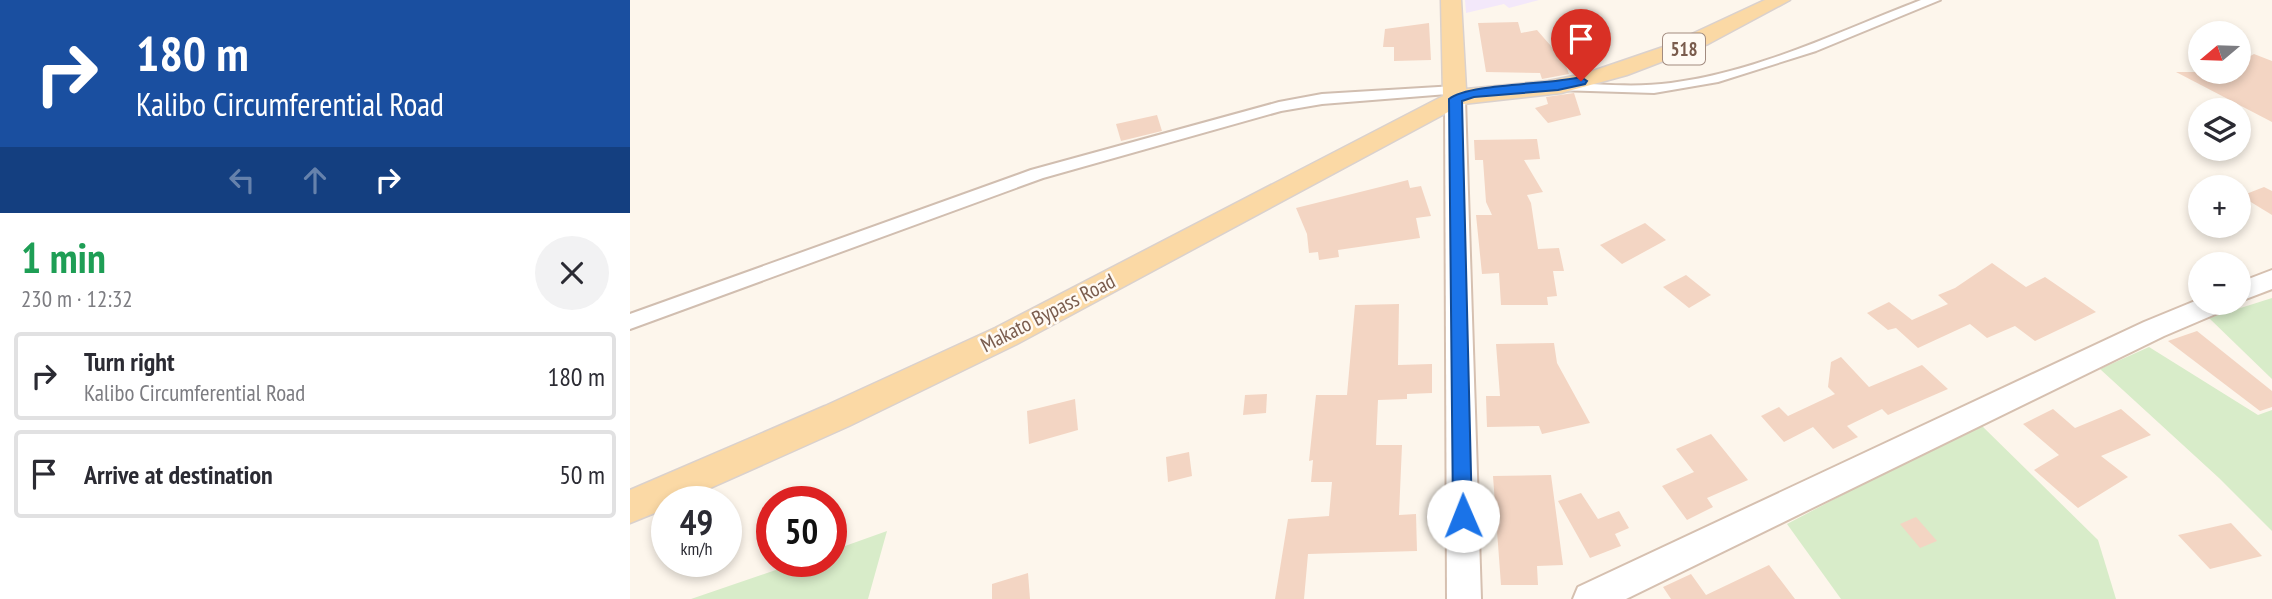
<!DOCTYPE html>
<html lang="en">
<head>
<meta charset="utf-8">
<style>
	:root { --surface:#fff; --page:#f2f2f3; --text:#2b2b33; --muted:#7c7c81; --line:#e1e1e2 }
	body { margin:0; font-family:"PT Sans Narrow",sans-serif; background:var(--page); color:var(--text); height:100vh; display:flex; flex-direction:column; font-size:26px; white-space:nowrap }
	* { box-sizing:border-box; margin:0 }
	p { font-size:23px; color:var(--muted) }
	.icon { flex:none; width:38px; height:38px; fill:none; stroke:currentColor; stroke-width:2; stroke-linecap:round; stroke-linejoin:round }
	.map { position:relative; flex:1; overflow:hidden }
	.side { display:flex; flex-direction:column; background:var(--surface); width:630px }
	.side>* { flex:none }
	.banner { background:#1a4fa0; color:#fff; overflow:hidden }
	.needle { width:46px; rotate:251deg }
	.fabs { position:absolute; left:1558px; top:21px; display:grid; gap:14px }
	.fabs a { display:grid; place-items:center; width:63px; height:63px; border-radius:50%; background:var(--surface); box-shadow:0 4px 10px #0003; font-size:35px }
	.speed { position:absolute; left:21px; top:486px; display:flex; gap:14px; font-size:35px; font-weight:700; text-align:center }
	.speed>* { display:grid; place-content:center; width:91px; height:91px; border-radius:50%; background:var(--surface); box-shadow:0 4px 10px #0003; line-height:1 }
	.speed small { font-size:18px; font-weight:400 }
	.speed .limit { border:10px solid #d22; background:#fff; color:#111 }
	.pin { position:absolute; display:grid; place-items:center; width:60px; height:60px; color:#fff; margin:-72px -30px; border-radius:50% 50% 50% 0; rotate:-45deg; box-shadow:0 0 7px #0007 }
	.pin .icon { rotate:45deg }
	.me { position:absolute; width:77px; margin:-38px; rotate:359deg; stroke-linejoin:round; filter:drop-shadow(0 0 5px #0008) }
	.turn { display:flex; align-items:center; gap:24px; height:147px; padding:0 21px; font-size:32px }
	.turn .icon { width:91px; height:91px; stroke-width:2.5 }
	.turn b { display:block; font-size:49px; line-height:60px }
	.lanes { display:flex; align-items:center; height:66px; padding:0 21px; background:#0003; justify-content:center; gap:35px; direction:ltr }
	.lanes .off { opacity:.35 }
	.round { display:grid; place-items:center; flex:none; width:74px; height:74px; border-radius:37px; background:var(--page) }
	.summary { display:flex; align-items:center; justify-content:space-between; height:119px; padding:0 21px }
	h1 { font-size:42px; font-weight:700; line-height:52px; color:#1e9e55 }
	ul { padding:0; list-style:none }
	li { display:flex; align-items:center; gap:21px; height:88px; margin:0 14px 10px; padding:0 7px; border:4px solid var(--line); border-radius:7px }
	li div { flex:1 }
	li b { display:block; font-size:26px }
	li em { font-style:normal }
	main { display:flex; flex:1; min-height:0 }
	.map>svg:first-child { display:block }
	.education { fill:#f3e8fa }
	.green { fill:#d8ecc9 }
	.building { fill:#f3d5c3 }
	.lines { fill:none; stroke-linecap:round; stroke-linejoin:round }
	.street-casing { stroke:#d1beb0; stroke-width:4 }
	.secondary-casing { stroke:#d6c0b0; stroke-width:4 }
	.primary-casing { stroke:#dad1cd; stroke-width:3 }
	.street { fill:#fff; fill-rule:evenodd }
	.secondary { fill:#fff; fill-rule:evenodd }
	.primary { fill:#fbd9a5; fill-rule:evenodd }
	.route { fill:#1a73e8; stroke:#114b97; stroke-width:2 }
	.labels { text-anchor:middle; stroke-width:5; stroke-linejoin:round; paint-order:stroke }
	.shield { fill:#fffaf3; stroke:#a28b7f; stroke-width:2 }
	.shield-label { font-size:19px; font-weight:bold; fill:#7a5c4d }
	.street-label { font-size:21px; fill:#7a5c4d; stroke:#fffaf3 }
</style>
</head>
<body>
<main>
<section class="side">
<div class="banner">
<div class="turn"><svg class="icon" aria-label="right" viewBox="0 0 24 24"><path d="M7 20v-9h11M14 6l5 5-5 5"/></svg><div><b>180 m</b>Kalibo Circumferential Road</div></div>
<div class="lanes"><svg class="icon off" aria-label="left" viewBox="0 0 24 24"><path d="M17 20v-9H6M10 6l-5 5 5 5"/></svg><svg class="icon off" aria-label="ahead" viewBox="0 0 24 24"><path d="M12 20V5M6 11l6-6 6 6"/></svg><svg class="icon" aria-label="right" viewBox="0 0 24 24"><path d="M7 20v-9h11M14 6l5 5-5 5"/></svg></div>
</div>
<div class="summary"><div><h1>1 min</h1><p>230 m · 12:32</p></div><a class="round"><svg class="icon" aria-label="close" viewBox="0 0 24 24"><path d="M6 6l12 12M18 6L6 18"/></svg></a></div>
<ul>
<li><svg class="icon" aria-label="right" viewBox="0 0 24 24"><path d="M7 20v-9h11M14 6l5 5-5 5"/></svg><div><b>Turn right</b><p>Kalibo Circumferential Road</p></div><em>180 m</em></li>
<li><svg class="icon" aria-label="arrive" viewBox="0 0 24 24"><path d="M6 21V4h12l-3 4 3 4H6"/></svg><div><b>Arrive at destination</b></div><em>50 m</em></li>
</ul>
</section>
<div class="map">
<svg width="1642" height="599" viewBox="0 0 1642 599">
	<rect width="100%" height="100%" fill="#fdf6ec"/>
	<!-- education -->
	<path class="education" d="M 835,0 L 909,0 L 879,8 L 874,4 L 836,13 Z"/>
	<!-- green -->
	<g class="green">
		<path d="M 1642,298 L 1642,379 L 1579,318 Z"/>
		<path d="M 1519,347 L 1628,415 L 1642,410 L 1642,531 L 1589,478 L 1470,369 Z"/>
		<path d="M 1349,423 L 1468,540 L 1486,599 L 1211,599 L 1157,524 Z"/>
		<path d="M 257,531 L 238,599 L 61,599 L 169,562 L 201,562 L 201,551 Z"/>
	</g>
	<!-- building -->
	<g class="building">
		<path d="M 888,22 L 891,33 L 907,30 L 934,61 L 939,74 L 912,79 L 910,73 L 856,72 L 848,23 Z"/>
		<path d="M 799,23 L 801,60 L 764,61 L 764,47 L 753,47 L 755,29 Z"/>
		<path d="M 1624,54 L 1642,61 L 1642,122 L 1546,72 L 1608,72 L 1608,63 Z"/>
		<path d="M 944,93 L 951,115 L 918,123 L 905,108 L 918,104 L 916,97 Z"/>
		<path d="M 527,115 L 532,131 L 491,141 L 486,124 Z"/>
		<path d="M 907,139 L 910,159 L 894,160 L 913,192 L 897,195 L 901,203 L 908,249 L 929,248 L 934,271 L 923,271 L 927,296 L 917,297 L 918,305 L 871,305 L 869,273 L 852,274 L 846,215 L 862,215 L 856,202 L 853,160 L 845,160 L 844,140 Z"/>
		<path d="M 778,180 L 780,188 L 791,186 L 801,216 L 786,218 L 790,238 L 708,250 L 709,257 L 689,260 L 688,252 L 679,253 L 677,234 L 666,208 Z"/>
		<path d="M 1634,187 L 1642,191 L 1642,215 L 1611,196 Z"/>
		<path d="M 1015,223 L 1036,240 L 992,264 L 970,245 Z"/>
		<path d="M 1362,263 L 1396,287 L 1415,277 L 1466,312 L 1405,341 L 1385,326 L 1357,338 L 1340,324 L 1288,348 L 1266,328 L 1258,330 L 1237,313 L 1259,302 L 1282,320 L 1318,304 L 1308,295 L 1325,288 Z"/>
		<path d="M 1056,275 L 1081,295 L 1059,308 L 1033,287 Z"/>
		<path d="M 769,304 L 768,365 L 802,364 L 802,393 L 777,394 L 777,399 L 748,400 L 746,445 L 772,445 L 769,515 L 786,514 L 787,551 L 678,554 L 674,599 L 645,599 L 658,519 L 699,516 L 702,482 L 681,482 L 683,460 L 679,461 L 686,395 L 717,395 L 725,305 Z"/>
		<path d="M 1567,331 L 1642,391 L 1642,407 L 1630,411 L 1538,341 Z"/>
		<path d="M 924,343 L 927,363 L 960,423 L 912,434 L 909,426 L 857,427 L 856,396 L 870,396 L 866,344 Z"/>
		<path d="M 1211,357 L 1239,387 L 1292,365 L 1318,389 L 1258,415 L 1252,409 L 1217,426 L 1228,437 L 1203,449 L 1183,427 L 1154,442 L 1131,416 L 1149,407 L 1158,416 L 1205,394 L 1198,387 L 1201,362 Z"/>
		<path d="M 637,394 L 636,413 L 613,415 L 615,395 Z"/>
		<path d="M 445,399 L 448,430 L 399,444 L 397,411 Z"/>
		<path d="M 1423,409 L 1445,428 L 1491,409 L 1521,435 L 1471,456 L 1498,477 L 1448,508 L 1404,470 L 1429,455 L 1393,424 Z"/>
		<path d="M 1081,434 L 1118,480 L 1077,498 L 1083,507 L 1057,520 L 1032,486 L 1064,472 L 1046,449 Z"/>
		<path d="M 559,452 L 562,476 L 538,482 L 536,457 Z"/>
		<path d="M 921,475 L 933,565 L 907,566 L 908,585 L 871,585 L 863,476 Z"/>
		<path d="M 951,493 L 968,519 L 989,511 L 999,528 L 985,534 L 991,546 L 960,558 L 928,501 Z"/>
		<path d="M 1286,517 L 1307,541 L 1290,548 L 1270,524 Z"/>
		<path d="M 1601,523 L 1632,556 L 1580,569 L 1548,535 Z"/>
		<path d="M 1139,565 L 1165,599 L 1041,599 L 1033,587 L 1061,574 L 1076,595 Z"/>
		<path d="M 398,573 L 400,599 L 362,599 L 362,584 Z"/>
	</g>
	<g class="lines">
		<defs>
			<g id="street">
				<path d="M 1291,0 L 1310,0 L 1186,51 L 1088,82 L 1024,93 L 928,90 L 921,86 L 928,82 C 965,84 1004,88 1041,83 C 1128,72 1210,31 1291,0 Z"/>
				<path d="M 825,86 L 830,87 L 830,93 L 692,104 L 651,111 L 413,178 L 0,329 L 0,314 L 401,170 L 649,102 L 692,94 Z"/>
			</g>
			<g id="secondary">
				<path d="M 825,93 L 835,99 L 851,599 L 817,599 L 815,99 Z"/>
				<path d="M 1642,270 L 1642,289 L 1608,302 L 1608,283 Z"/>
				<path d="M 1570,299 L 1570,303 L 1599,303 L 1595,310 L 1534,336 L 996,599 L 943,599 L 948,587 L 1514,322 Z"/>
			</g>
			<path id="primary" d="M 811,0 L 831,0 L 836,89 L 918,81 L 954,74 L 1036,46 L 1135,0 L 1160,0 L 1078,44 L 997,75 L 931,93 L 833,104 L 387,344 L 219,426 L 49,502 L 37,502 L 37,508 L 0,523 L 0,490 L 195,406 L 365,328 L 813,96 Z"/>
		</defs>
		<!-- street casing -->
		<use href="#street" class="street-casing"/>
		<!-- secondary casing -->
		<use href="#secondary" class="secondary-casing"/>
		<!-- primary casing -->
		<use href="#primary" class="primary-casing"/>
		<!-- street -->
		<use href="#street" class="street"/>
		<!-- secondary -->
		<use href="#secondary" class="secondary"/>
		<!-- primary -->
		<use href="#primary" class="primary"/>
	</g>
	<!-- route -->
	<path class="route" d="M 951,77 L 957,81 L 955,84 L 928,90 L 844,97 L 832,101 L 842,516 L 840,522 L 833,524 L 826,522 L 823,516 L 819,99 C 839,83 920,85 951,77 Z"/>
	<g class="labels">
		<!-- shield labels -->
		<rect class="shield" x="1033" y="33.5" width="42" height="31" rx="5"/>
		<g class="shield-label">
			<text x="1054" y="56">518</text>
		</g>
		<!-- street labels -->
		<g class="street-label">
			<text transform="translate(418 313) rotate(-27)" y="7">Makato Bypass Road</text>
		</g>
	</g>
</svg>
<div class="fabs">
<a><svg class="needle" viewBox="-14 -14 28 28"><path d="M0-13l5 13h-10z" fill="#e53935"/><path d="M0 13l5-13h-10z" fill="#7c7c81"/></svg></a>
<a><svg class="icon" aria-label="layers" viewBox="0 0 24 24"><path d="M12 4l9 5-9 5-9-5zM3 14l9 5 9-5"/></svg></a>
<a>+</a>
<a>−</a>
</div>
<div class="speed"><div>49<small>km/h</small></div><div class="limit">50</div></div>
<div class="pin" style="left:951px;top:81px;background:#d93025"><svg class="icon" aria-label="arrive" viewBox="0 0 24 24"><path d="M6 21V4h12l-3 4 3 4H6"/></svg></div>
<svg class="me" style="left:833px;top:516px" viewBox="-20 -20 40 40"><circle r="19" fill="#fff"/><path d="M0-13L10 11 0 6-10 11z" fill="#1a73e8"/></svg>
</div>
</main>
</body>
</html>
